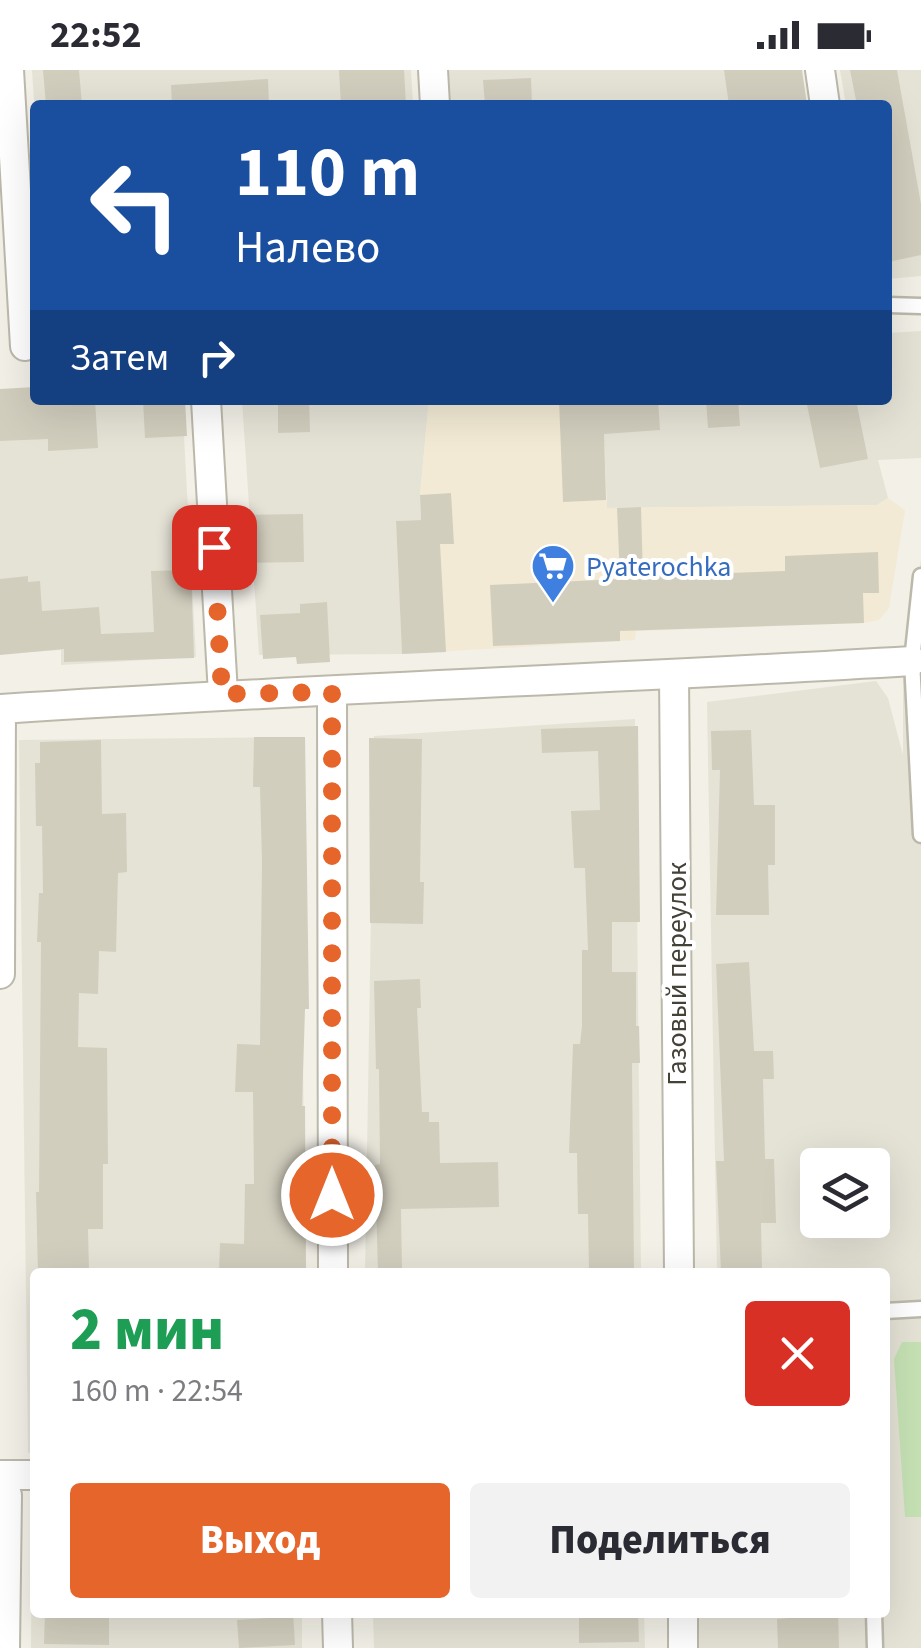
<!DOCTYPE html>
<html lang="ru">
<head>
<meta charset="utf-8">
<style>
	:root { --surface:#fff; --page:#f2f2f3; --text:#2b2b33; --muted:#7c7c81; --accent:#e5652b }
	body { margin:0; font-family:"Source Sans 3",sans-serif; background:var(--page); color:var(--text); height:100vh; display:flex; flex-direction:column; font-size:38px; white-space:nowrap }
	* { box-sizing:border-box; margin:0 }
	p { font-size:32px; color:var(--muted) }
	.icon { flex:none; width:55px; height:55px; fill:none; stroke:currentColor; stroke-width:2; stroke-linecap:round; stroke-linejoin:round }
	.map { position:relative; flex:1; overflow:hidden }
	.sheet { position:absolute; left:30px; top:1198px; width:860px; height:350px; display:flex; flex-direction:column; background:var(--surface); border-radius:10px; box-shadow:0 10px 40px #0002 }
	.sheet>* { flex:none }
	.hud { position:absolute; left:30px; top:30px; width:862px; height:305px; border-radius:10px; box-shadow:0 10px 40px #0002; background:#1a4fa0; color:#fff; overflow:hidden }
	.controls { position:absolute; left:800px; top:1078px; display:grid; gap:20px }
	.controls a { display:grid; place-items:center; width:90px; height:90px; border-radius:10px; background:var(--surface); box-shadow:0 10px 40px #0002; font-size:50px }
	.pin { position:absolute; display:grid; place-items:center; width:85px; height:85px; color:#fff; margin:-42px; border-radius:20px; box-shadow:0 5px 15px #0006 }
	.me { position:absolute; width:110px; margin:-55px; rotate:0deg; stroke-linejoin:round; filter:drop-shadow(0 0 8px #0008) }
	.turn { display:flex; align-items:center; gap:35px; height:210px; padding:0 40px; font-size:45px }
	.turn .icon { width:130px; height:130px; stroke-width:2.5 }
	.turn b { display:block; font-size:70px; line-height:85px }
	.then { display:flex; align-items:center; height:95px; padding:0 40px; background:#0003; gap:20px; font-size:38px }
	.round { display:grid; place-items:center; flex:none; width:105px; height:105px; border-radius:10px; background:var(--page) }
	.overview { display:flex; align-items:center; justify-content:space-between; height:170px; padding:0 40px }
	h1 { font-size:60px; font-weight:800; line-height:75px; color:#1e9e55 }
	.action { display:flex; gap:20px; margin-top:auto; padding:20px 40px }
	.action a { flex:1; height:115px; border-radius:10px; background:var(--accent); color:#fff; font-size:40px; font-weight:800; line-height:115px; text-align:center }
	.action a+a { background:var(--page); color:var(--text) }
	.status { display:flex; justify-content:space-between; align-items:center; height:70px; padding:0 50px; background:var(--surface); direction:ltr }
	.status svg { height:28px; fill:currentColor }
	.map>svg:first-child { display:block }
	.residential { fill:#e5e3d6; fill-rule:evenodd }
	.commercial { fill:#f2ead4 }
	.green { fill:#c6e2b4 }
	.building { fill:#d2cebe }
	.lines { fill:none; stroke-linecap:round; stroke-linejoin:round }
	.service-casing { stroke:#bcb9ab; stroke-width:19 }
	.minor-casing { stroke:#bcb9ab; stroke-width:32 }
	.service { stroke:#fff; stroke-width:14 }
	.minor { stroke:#fff; stroke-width:28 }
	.route { stroke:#e5652b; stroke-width:18; stroke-dasharray:0 32.4 }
	.labels { text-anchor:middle; stroke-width:8; stroke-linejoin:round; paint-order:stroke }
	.shop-label { font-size:28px; fill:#366cbe; stroke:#fff; text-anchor:start }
	.street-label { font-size:28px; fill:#444137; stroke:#fff }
</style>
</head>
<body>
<div class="status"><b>22:52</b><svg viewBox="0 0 49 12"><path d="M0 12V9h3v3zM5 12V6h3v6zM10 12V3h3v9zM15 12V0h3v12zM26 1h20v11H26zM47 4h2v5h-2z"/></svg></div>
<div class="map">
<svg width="921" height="1578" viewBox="0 0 921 1578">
	<rect width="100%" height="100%" fill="#f2f0e7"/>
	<!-- residential -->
	<g class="residential">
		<path d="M 32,0 L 411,0 L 413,35 L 35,35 L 35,46 Z"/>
		<path d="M 445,0 L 801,0 L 807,35 L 447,35 Z"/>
		<path d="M 840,0 L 921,0 L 921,206 L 888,209 L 888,35 L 846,35 Z"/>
		<path d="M 921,261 L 921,388 L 878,390 L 888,428 L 877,435 L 607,438 L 602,330 L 888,330 L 888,263 Z"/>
		<path d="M 0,321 L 35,330 L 182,330 L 196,587 L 61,595 L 61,580 L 0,584 Z"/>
		<path d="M 242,330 L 429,330 L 420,425 L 421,450 L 402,584 L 259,585 Z"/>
		<path d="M 921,490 L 921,1578 L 691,1578 L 690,1543 L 885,1542 L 885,1202 L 717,1202 L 707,632 L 876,611 L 888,628 L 903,685 L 903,601 ZM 818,1095 L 872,1095 L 872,1150 L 818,1150 Z"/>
		<path d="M 635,649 L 641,1202 L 365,1202 L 374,666 Z"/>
		<path d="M 298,667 L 306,1202 L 35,1202 L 35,1383 L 28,1383 L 19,670 Z"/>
		<path d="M 32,1446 L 35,1446 L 35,1542 L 302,1543 L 302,1578 L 31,1578 Z"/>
		<path d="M 373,1543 L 644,1543 L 645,1578 L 374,1578 Z"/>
	</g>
	<!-- commercial -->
	<path class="commercial" d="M 429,330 L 602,330 L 607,438 L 877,435 L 888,428 L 905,440 L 889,538 L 879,550 L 864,553 L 636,561 L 635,570 L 402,584 L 396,451 L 421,450 L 420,425 Z"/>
	<!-- green -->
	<path class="green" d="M 902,1272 L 921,1272 L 921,1447 L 905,1447 L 894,1289 Z"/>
	<!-- building -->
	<g class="building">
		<path d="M 43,0 L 79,0 L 82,35 L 46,35 Z"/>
		<path d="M 339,0 L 404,0 L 406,35 L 341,35 Z"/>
		<path d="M 724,0 L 802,0 L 807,35 L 729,35 Z"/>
		<path d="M 850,0 L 897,0 L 921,134 L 921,185 L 888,192 L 888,35 L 857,35 Z"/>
		<path d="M 531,8 L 532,35 L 485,35 L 483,10 Z"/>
		<path d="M 268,9 L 269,35 L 172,35 L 171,15 Z"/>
		<path d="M 35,317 L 35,330 L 95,330 L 98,378 L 48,381 L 48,369 L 0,371 L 0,319 Z"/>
		<path d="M 143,330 L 185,330 L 187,366 L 145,368 Z"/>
		<path d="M 278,330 L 309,330 L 310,362 L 278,363 Z"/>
		<path d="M 559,330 L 658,330 L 660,360 L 604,364 L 606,430 L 563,432 Z"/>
		<path d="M 706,330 L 738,330 L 740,356 L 708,358 Z"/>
		<path d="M 806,330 L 856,330 L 868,389 L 820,398 Z"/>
		<path d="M 451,423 L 454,474 L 440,474 L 446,582 L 402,584 L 396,451 L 421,450 L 420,425 Z"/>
		<path d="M 641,437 L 643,506 L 785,501 L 785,486 L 878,482 L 879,523 L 863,523 L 864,553 L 620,561 L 620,571 L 493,576 L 490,515 L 620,509 L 617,438 Z"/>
		<path d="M 303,444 L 304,492 L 246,493 L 245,445 Z"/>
		<path d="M 191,500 L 194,588 L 64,592 L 64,579 L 0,585 L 0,509 L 28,506 L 28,512 L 40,511 L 42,541 L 99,537 L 101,564 L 154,562 L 151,501 Z"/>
		<path d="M 327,532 L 330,592 L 297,594 L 296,587 L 263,589 L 260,545 L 300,543 L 300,534 Z"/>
		<path d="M 638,656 L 640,852 L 612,852 L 612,902 L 636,902 L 636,956 L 639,956 L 640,993 L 632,993 L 634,1202 L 589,1202 L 588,1144 L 578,1144 L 577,1083 L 569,1083 L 573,974 L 580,974 L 582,956 L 582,880 L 588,880 L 585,798 L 574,798 L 571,741 L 600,740 L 598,681 L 542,683 L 541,659 Z"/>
		<path d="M 751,660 L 754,735 L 775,735 L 775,795 L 768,795 L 769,845 L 716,845 L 720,700 L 712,700 L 711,661 Z"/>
		<path d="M 254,667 L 305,667 L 309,939 L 305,939 L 302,1036 L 305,1036 L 306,1202 L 219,1202 L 220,1173 L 244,1174 L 245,1114 L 254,1114 L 253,1022 L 235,1022 L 237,974 L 260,975 L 262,791 L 260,717 L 253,717 Z"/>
		<path d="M 369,668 L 422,669 L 420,812 L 424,812 L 423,854 L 370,853 Z"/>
		<path d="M 101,670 L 102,744 L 126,743 L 127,802 L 118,803 L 116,882 L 99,881 L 98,924 L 79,923 L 78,977 L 107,978 L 108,1094 L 103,1094 L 103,1159 L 88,1159 L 89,1202 L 38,1202 L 36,1122 L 39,1122 L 41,872 L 37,872 L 39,823 L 43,823 L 42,756 L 36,756 L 35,693 L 40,693 L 40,672 Z"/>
		<path d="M 749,892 L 754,981 L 773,981 L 774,1009 L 763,1009 L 765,1089 L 774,1089 L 776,1153 L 761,1153 L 762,1202 L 721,1202 L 716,1091 L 724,1091 L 716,894 Z"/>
		<path d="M 420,909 L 421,938 L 417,938 L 422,1042 L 429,1042 L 429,1052 L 439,1052 L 440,1093 L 498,1092 L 499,1137 L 401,1139 L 402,1202 L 378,1202 L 375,1095 L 380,1094 L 379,999 L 376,999 L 374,911 Z"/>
		<path d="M 45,1542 L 109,1542 L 109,1575 L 44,1574 Z"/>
		<path d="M 268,1542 L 293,1542 L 295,1575 L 239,1578 L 237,1550 L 268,1548 Z"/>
		<path d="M 579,1542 L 638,1542 L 639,1572 L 579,1573 Z"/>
		<path d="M 788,1542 L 838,1542 L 839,1578 L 778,1578 L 777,1549 L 788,1548 Z"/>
	</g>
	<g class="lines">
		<defs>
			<g id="service">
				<path d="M 888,235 L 921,236"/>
				<path d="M 921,506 L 912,591 L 921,765"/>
				<path d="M 885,1241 L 921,1239"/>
				<path d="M 874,1542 L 875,1578"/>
			</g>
			<g id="minor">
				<path d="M 9,0 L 25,276"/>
				<path d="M 433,0 L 435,35"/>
				<path d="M 820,0 L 825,35"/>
				<path d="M 206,330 L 223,624"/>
				<path d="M 674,605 L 679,1202"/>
				<path d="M 332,622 L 333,1202"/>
				<path d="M 0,904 L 1,639 C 304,619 608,609 912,591"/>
				<path d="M 0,1405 L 35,1405"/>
				<path d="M 0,1408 L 7,1425 L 5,1578"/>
				<path d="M 337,1542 L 338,1578"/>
				<path d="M 683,1578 L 683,1542"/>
			</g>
		</defs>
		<!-- service casing -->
		<use href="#service" class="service-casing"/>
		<!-- minor casing -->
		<use href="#minor" class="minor-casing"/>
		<!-- service -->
		<use href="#service" class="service"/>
		<!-- minor -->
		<use href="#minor" class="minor"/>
	</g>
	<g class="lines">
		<!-- route -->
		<path class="route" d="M 214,477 L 222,624 L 332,622 L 332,1125"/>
	</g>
	<!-- icons -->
	<defs>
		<symbol id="supermarket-pin" viewBox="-11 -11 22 30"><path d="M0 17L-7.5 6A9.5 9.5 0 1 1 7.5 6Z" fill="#3f7fe0" stroke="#fff"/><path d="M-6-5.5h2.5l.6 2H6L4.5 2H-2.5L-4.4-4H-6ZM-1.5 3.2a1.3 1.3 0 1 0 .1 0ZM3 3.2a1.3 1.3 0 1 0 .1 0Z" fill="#fff"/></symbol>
	</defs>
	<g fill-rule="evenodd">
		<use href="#supermarket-pin" x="528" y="471" width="50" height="68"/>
	</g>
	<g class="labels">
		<!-- shop labels -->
		<g class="shop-label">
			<text x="586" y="506">Pyaterochka</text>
		</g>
		<!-- street labels -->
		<g class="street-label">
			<text transform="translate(676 904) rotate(-90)" y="10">Газовый переулок</text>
		</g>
	</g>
</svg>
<div class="controls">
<a><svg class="icon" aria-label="layers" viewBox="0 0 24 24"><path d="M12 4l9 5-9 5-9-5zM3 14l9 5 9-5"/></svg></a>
</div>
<div class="pin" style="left:214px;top:477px;background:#d93025"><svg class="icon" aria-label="arrive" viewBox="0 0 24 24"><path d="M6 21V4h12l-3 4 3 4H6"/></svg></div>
<svg class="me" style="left:332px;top:1125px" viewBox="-20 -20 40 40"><circle r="17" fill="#e5652b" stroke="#fff" stroke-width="3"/><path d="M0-11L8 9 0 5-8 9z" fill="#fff"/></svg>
<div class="hud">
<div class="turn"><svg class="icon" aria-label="left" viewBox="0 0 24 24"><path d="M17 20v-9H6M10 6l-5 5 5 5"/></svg><div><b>110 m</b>Налево</div></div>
<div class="then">Затем<svg class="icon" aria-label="right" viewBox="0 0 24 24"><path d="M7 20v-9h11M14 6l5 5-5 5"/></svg></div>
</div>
<section class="sheet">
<div class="overview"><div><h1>2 мин</h1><p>160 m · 22:54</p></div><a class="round" style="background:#d93025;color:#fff"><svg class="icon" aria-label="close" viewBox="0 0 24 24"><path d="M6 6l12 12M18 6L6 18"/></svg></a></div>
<div class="action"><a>Выход</a><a>Поделиться</a></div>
</section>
</div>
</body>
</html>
